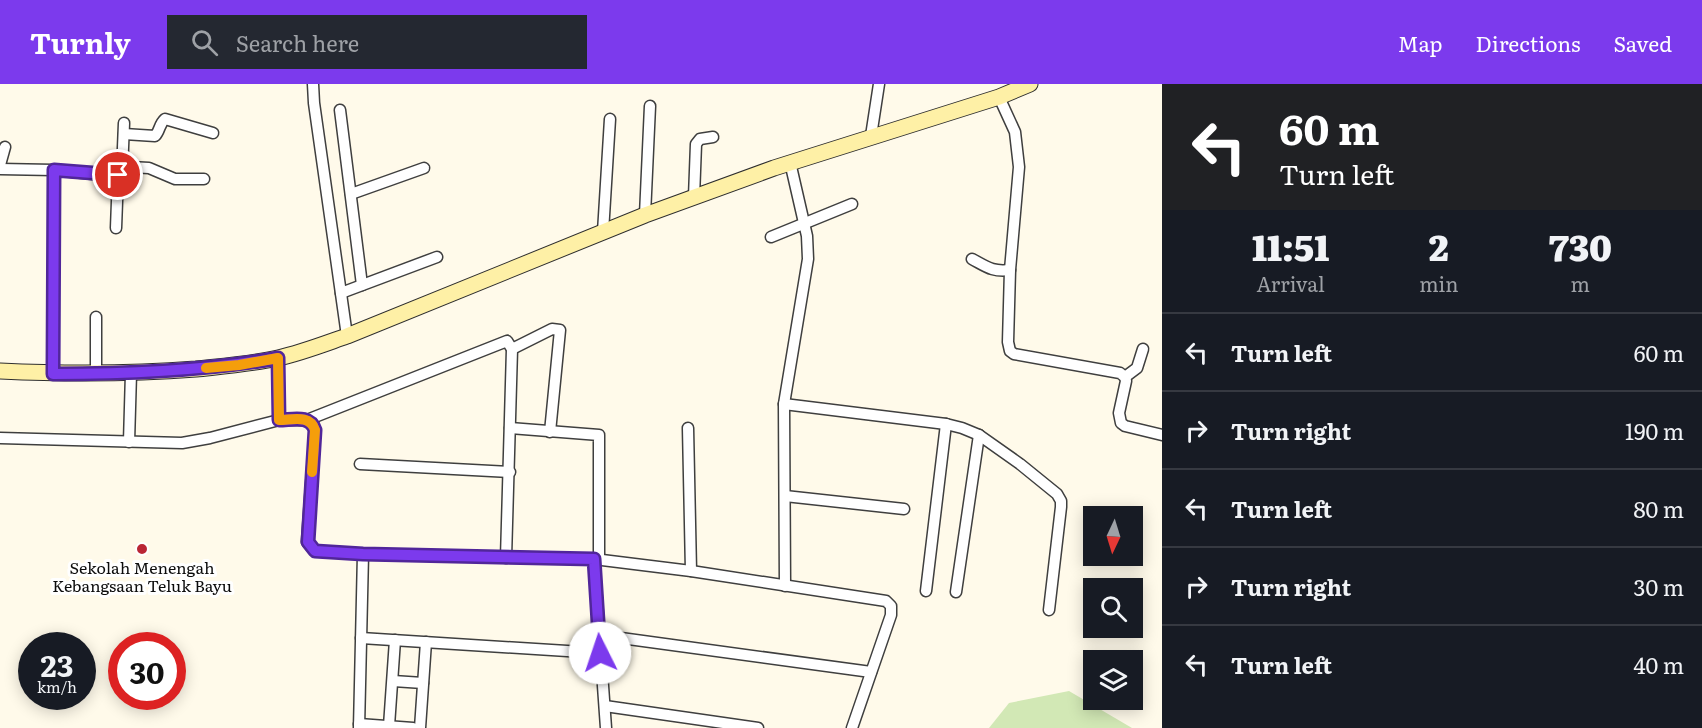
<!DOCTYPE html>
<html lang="en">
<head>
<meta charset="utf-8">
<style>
	:root { --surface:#171b24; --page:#242831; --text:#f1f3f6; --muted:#9ea1a6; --line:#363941; --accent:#7c3aed }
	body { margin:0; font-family:Literata,serif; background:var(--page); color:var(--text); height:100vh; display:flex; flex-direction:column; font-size:22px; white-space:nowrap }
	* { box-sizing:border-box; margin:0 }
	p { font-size:20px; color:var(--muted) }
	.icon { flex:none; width:33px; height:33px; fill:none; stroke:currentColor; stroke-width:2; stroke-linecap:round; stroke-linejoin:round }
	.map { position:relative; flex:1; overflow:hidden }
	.details { display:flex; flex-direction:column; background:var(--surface); width:540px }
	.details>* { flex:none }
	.hud { background:#202124; color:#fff; overflow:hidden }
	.needle { width:39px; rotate:184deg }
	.fabs { position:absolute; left:1083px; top:422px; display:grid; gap:12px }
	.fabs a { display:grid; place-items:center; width:60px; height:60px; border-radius:0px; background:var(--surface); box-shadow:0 3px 15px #0003; font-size:30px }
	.speed { position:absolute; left:18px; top:548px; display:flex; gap:12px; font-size:30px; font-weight:700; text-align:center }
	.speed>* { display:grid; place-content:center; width:78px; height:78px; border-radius:50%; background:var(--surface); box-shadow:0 3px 15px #0003; line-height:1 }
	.speed small { font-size:15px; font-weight:400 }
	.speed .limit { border:9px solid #d22; background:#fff; color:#111 }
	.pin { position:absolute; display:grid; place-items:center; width:51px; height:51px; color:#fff; margin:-26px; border:3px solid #fff; border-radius:50%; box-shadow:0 2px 6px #0007 }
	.me { position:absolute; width:66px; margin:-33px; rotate:356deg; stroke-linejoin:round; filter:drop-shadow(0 0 4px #0008) }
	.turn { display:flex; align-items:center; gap:21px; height:126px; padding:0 18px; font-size:27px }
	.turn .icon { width:78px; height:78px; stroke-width:2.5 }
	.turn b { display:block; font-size:42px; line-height:51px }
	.eta { display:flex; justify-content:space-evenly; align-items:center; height:102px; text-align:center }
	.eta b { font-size:36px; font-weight:800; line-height:42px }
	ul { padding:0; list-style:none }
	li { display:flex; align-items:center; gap:18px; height:78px; padding:0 18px; border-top:2px solid var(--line) }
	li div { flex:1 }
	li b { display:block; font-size:22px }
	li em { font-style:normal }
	header { display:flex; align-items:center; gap:36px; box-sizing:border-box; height:84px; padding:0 30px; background:var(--accent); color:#fff }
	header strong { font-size:28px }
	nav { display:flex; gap:33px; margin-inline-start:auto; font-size:21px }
	.search { width:420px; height:54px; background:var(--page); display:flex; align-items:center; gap:15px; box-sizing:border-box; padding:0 21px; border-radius:0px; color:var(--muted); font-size:22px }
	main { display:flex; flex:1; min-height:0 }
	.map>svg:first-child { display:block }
	.green { fill:#d2e8b5 }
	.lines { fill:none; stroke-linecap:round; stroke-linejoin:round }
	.minor-casing { stroke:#3f3f3f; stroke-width:13 }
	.secondary-casing { stroke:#2e2e2e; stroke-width:17 }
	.minor { stroke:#fff; stroke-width:10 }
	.secondary { stroke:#fef0a6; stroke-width:15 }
	.route-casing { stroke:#51269a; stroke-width:15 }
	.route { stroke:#7c3aed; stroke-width:10 }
	.slow { stroke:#f59e0b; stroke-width:10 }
	.poi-dot { fill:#ba2634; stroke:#fff; stroke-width:2 }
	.labels { text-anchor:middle; stroke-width:6; stroke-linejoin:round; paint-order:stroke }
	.poi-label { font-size:16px; fill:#0c0c0c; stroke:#fff }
</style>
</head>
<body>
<header>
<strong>Turnly</strong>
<div class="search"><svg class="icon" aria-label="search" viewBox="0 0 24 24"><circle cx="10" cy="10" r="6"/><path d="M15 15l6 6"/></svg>Search here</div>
<nav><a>Map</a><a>Directions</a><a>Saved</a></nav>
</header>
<main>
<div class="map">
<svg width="1162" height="644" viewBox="0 0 1162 644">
	<rect width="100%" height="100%" fill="#fffaea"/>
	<!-- green -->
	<path class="green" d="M 1069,607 L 1132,644 L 989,644 L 1009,619 Z"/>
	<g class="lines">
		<defs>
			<g id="minor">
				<path d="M 313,0 L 314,19 L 347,252"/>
				<path d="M 999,13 L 1015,48 L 1019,83 L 1010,186 L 1008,258 L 1010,267 L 1014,270 L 1120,289 L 1125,293 L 1126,297 L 1119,329 L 1121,339 L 1125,342 L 1162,351"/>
				<path d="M 340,26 L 362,201"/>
				<path d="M 124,50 L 155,52 C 160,47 159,40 165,35 L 213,49"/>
				<path d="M 871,52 L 879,0"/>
				<path d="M 0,81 L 5,63"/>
				<path d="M 0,85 L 54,86 L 113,92 L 118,91 L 130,83 L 149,84 L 175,95 L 204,95"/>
				<path d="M 122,88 L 124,39"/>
				<path d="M 351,110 L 424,84"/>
				<path d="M 694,113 L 696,60 L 700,55 L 713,53"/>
				<path d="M 645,131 L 650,22"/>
				<path d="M 116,144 L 118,91"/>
				<path d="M 603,148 L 610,35"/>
				<path d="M 771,153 L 852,120"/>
				<path d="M 972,175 C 987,183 992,188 1010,186"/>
				<path d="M 341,209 L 437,173"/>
				<path d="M 512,265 L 552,245 L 560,246 L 550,348"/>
				<path d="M 278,274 L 279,336"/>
				<path d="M 53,290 L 54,86"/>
				<path d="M 96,290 L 96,233"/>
				<path d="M 1125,293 L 1137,284 L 1143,265"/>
				<path d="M 784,320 L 946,340 L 962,344 L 979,351 L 1020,380 L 1057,410 L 1061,417 L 1061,423 L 1049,526"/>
				<path d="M 307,336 L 507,257 L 512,265 L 506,474"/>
				<path d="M 510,344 L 599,351 L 599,476"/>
				<path d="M 688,344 L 691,487"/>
				<path d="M 0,354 L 182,359 L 210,354 L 279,336 L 307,336 L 313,340 L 315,346 L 307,458 L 315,467 L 363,470 L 594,475 L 691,487 L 886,517 L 891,522 L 891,531 L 852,644"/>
				<path d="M 129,358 L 131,289"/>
				<path d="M 360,380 L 510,388"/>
				<path d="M 785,412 L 904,425"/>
				<path d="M 594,475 L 606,644"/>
				<path d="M 785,502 L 784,320 L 808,175 L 807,152 L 790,78"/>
				<path d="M 926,507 L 946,340"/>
				<path d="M 956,508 L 979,351"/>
				<path d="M 599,551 L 871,588"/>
				<path d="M 361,554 L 583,568"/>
				<path d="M 393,597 L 423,599"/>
				<path d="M 605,622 L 758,644"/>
				<path d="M 359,640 L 413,644"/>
				<path d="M 389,642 L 395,556"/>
				<path d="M 359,644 L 363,470"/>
				<path d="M 420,644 L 426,558"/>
			</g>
			<path id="secondary" d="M 0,287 C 66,290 131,290 196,285 C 224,282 251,280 278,274 C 301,269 324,260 347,252 L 645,131 L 774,84 L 999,13 L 1030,0"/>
		</defs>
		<!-- minor casing -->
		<use href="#minor" class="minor-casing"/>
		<!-- secondary casing -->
		<use href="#secondary" class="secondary-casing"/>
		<!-- minor -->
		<use href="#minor" class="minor"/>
		<!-- secondary -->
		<use href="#secondary" class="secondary"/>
	</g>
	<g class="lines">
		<defs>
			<path id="route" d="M 118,91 L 54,86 L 53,290 C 129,290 204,287 278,274 L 279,336 C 292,336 310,330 315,346 L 308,458 L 315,467 L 363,470 L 594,475 L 600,569"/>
		</defs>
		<!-- route casing -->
		<use href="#route" class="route-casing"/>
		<!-- route -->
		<use href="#route" class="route"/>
		<!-- slow -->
		<path class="slow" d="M 206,284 L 239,281 L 278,274 L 279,336 C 292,336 310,330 315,346 L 312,388"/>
	</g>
	<!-- markers -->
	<circle class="poi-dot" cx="142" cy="465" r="6"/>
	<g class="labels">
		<!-- poi labels -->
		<g class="poi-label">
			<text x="142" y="490">Sekolah Menengah<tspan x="142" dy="18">Kebangsaan Teluk Bayu</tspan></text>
		</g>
	</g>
</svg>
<div class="fabs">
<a><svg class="needle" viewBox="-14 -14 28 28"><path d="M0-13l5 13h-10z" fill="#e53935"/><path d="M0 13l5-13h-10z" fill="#9ea1a6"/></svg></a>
<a><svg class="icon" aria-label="search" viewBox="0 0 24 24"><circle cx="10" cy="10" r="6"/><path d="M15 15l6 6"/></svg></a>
<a><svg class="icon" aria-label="layers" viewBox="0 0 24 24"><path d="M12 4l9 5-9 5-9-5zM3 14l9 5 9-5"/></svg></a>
</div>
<div class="speed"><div>23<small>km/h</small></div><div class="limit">30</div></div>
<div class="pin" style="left:118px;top:91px;background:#d93025"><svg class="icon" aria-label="arrive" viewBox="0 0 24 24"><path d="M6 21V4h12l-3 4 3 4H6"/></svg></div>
<svg class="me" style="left:600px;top:569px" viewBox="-20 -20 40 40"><circle r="19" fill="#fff"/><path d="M0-13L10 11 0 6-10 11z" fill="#7c3aed"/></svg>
</div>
<section class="details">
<div class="hud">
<div class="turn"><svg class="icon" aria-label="left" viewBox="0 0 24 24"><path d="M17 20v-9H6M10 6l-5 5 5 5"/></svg><div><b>60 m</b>Turn left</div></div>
</div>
<div class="eta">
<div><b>11:51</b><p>Arrival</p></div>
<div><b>2</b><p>min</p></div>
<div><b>730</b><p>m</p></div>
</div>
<ul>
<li><svg class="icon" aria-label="left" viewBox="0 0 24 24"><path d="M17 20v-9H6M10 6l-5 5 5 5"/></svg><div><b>Turn left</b></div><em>60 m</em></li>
<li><svg class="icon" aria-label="right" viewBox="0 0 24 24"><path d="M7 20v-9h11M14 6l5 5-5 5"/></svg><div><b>Turn right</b></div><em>190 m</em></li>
<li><svg class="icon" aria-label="left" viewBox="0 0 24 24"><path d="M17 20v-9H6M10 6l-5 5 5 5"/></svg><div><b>Turn left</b></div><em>80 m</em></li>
<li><svg class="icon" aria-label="right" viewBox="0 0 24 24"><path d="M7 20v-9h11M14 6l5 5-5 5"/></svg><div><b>Turn right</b></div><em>30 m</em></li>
<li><svg class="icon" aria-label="left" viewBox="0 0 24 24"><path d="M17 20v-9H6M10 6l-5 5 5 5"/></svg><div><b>Turn left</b></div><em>40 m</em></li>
</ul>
</section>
</main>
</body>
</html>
